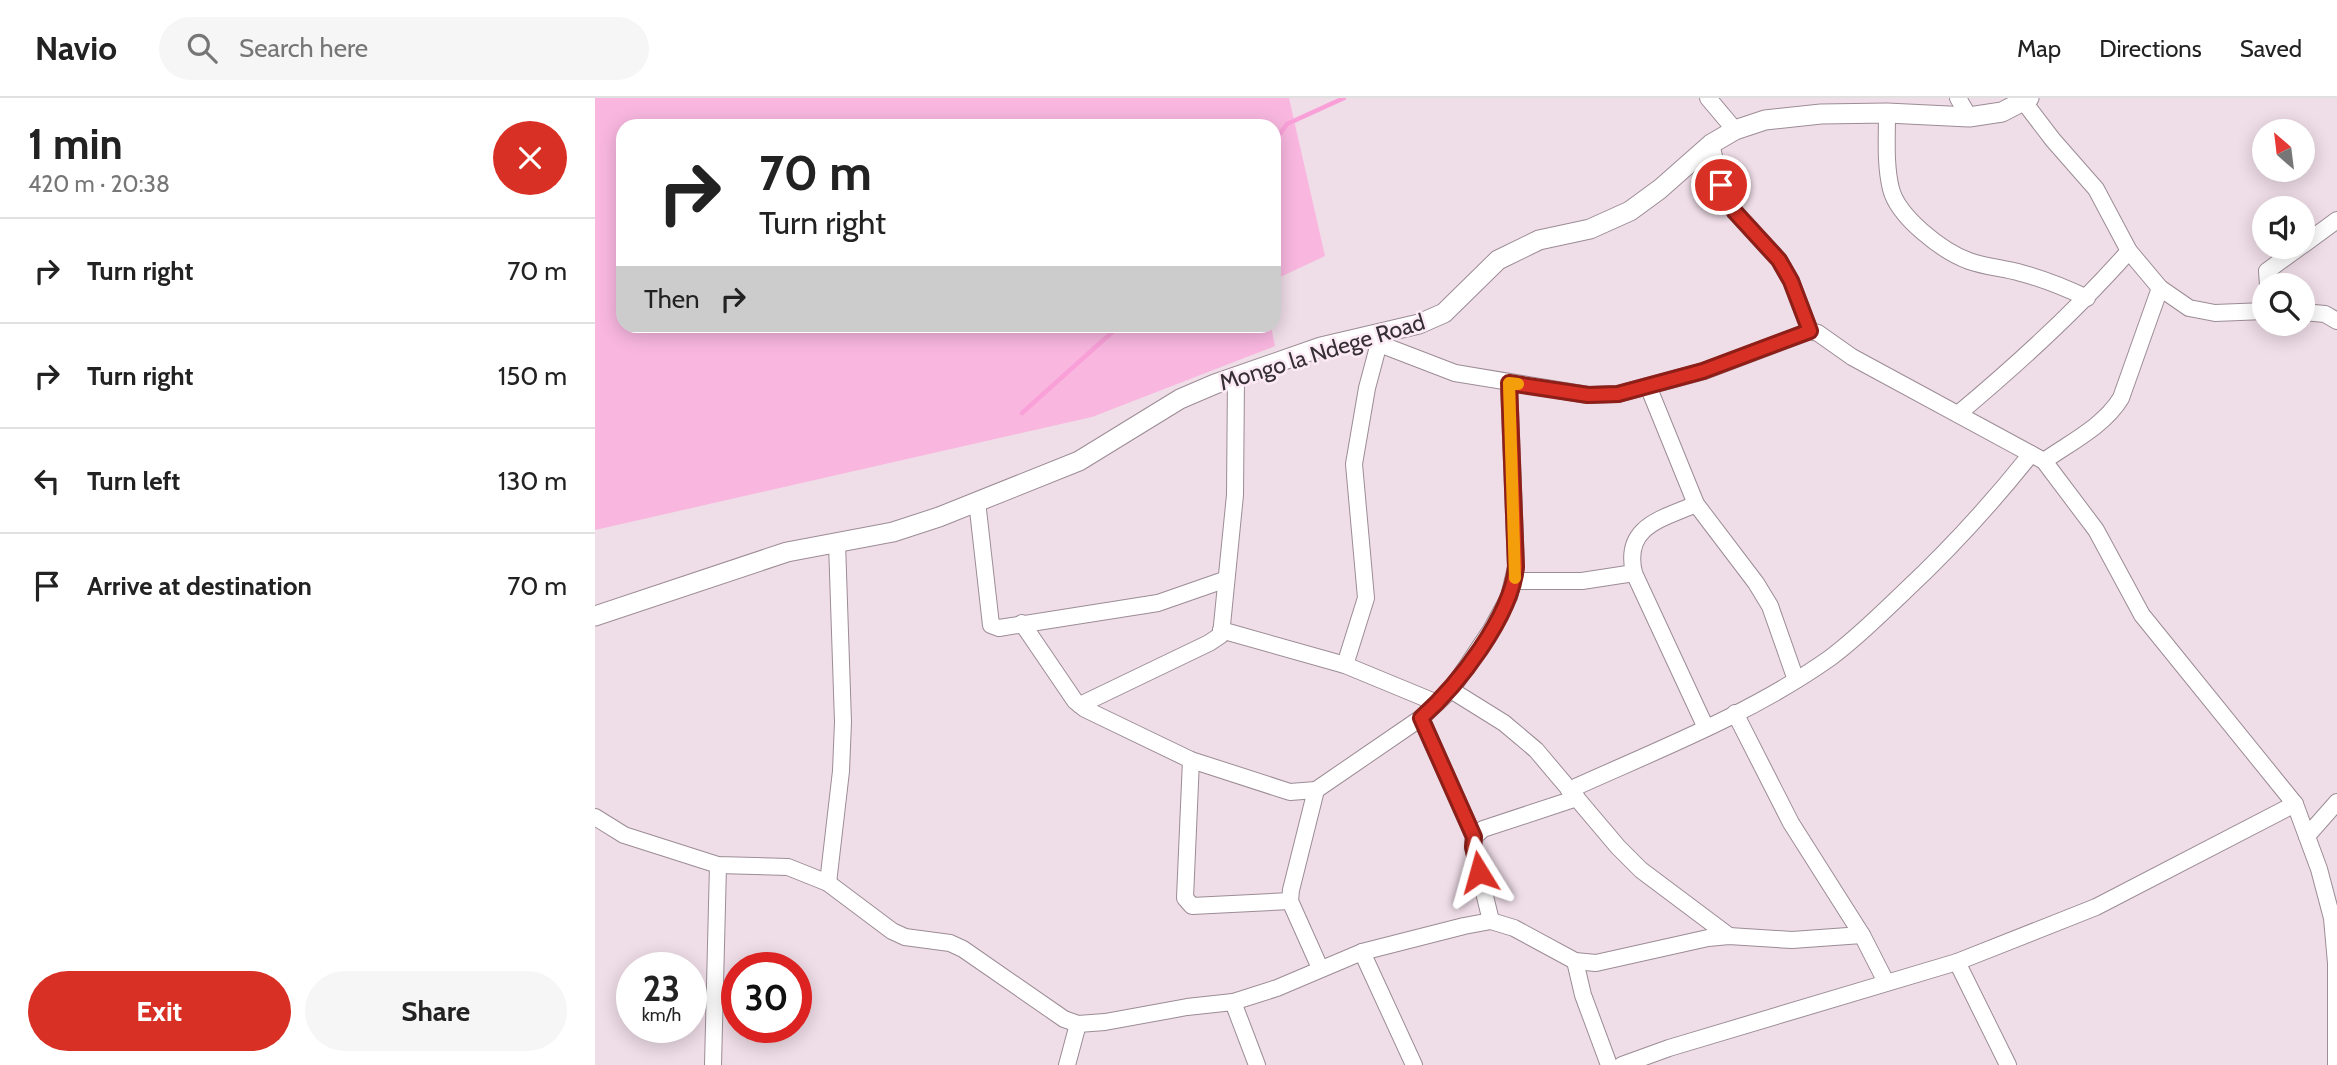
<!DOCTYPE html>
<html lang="en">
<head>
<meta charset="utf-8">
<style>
	:root { --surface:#fff; --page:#f6f6f6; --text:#222; --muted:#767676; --line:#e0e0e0; --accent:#d93025 }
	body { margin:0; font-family:Cabin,sans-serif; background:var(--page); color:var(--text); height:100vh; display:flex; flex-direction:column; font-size:26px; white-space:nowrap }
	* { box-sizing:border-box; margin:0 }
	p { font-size:23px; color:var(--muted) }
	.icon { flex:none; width:38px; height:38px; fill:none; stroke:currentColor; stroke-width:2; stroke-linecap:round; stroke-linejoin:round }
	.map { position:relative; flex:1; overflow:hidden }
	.details { display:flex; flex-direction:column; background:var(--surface); width:595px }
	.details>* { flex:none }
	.hud { position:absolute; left:21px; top:21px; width:665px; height:214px; border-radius:21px; box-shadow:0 4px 18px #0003; background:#fff; color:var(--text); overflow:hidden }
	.needle { width:46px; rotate:332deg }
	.tools { position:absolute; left:1657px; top:21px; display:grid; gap:14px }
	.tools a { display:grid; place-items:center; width:63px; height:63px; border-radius:50%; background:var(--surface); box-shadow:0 4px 18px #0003; font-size:35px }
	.speed { position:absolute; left:21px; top:854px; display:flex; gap:14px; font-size:35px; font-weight:700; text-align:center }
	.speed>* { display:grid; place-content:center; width:91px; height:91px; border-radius:50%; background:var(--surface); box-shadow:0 4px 18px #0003; line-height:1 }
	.speed small { font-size:18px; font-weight:400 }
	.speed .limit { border:10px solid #d22; background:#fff; color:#111 }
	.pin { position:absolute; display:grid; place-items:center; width:60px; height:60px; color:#fff; margin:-30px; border:4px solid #fff; border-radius:50%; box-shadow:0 2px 7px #0007 }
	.me { position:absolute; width:77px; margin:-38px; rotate:352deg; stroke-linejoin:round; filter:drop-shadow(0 0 5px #0008) }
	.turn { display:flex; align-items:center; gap:24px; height:147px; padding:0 28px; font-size:32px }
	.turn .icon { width:91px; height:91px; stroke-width:2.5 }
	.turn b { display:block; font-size:49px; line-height:60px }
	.then { display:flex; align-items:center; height:66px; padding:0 28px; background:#0003; gap:14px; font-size:26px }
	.round { display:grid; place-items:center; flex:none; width:74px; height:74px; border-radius:37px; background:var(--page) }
	.headline { display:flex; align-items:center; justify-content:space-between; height:119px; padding:0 28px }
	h1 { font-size:42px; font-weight:700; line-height:52px }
	.button { display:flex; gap:14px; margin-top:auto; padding:14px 28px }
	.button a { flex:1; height:80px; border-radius:42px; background:var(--accent); color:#fff; font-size:28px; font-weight:700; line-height:80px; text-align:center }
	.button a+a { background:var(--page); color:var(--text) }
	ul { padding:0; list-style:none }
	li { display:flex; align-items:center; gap:21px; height:105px; padding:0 28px; border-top:2px solid var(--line) }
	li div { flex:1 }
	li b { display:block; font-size:26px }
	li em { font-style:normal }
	header { display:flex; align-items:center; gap:42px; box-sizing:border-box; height:98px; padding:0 35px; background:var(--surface); border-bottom:2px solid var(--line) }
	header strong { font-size:33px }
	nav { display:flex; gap:38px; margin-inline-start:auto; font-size:24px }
	.search { width:490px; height:63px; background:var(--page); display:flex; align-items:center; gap:18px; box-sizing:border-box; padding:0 24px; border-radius:38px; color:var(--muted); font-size:26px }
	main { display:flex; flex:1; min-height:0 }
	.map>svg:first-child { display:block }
	.green { fill:#f9b7e0 }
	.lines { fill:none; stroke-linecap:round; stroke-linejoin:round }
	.stream { stroke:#f9a0d9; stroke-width:4.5 }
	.minor-casing { stroke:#9c8c95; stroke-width:18 }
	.tertiary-casing { stroke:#9c8c95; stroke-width:21 }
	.minor { stroke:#fff; stroke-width:16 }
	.tertiary { stroke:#fff; stroke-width:19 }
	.route-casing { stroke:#8d1f18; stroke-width:18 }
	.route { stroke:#d93025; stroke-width:12 }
	.slow { stroke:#f59e0b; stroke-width:12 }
	.labels { text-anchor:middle; stroke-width:5; stroke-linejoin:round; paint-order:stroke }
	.street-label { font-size:23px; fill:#363034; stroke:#fceaf5 }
</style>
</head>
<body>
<header>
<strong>Navio</strong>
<div class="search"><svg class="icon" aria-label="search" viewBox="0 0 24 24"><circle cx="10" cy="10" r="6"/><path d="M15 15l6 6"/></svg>Search here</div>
<nav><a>Map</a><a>Directions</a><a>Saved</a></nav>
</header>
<main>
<section class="details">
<div class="headline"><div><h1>1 min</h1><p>420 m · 20:38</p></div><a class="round" style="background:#d93025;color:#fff"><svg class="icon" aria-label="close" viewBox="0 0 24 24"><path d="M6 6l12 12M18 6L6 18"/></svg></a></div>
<ul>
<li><svg class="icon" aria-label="right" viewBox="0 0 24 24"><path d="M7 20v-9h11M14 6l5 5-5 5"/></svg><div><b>Turn right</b></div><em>70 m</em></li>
<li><svg class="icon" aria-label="right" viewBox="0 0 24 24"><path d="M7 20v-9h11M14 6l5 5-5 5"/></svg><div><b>Turn right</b></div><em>150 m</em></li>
<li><svg class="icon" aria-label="left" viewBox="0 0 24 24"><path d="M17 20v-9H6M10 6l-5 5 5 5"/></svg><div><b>Turn left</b></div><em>130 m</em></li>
<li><svg class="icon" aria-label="arrive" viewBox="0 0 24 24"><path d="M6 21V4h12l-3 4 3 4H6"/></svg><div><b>Arrive at destination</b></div><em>70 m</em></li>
</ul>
<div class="button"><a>Exit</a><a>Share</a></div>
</section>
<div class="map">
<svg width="1742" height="967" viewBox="0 0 1742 967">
	<rect width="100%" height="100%" fill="#efdde7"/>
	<!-- green -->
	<path class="green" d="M 0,0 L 694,0 L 730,158 L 679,182 L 679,28 L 28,28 L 28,228 L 676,228 L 680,248 L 497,319 L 0,432 Z"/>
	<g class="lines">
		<!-- stream -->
		<g class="stream">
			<path d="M 679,44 L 692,26 L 749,0"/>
			<path d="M 427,315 L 524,228"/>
		</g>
		<defs>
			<g id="minor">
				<path d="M 1113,0 L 1140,32"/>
				<path d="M 1363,0 L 1374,19"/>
				<path d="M 1429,4 L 1458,42 L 1501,91 L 1534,153 L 1565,190 L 1594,210 L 1620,215 L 1670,213"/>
				<path d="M 1292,15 C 1292,40 1290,67 1296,91 C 1303,119 1347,153 1374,163 C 1391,169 1409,170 1426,175 C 1449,181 1471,190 1492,200"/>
				<path d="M 1116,46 L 1126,87 L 1140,114 L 1184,162 L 1196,183 L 1215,233"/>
				<path d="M 1708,147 L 1742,122"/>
				<path d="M 1673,187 L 1672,173 L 1705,149"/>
				<path d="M 1708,214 L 1730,216 L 1742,223"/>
				<path d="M 769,240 L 860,275 L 993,297 L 1023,296 L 1109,273 L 1215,233 L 1223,235 L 1257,259 L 1449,363 L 1501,432 L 1547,517 L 1700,706 L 1724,771 L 1737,820 L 1741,865 L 1741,967"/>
				<path d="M 1053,288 L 1101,406 L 1161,485 L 1175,508 L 1201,582"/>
				<path d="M 1363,316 C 1424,265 1482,212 1534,153"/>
				<path d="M 1449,363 C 1476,344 1509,328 1526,300 L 1565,190"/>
				<path d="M 382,403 L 396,527 L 404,530 L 563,505 L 629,482"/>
				<path d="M 1101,406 C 1067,421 1028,428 1039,475 L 1111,630"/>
				<path d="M 919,483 L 987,483 L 1039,475"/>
				<path d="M 427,525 L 480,603 L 490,611 L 596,662 L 695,694 L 721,692 L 826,620 L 856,592 L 896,532 L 914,499 L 921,469 L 914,285"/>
				<path d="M 626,532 L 750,567 L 842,605"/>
				<path d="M 750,567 L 771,500 L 759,366 L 772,290 L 784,245"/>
				<path d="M 856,592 L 909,625 L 941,652 L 1023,749 L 1046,772 L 1134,838"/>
				<path d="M 485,607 L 614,545 L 626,537 L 640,397 L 641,279"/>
				<path d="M 1140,615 L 1196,725 L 1267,837 L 1291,884"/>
				<path d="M 826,620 L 879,739"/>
				<path d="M 596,662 L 590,800 L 597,808 L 695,803"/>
				<path d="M 721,692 L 696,792 L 695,803 L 725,870"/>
				<path d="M 974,692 C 1062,652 1156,616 1235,560 C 1262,540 1286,516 1310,493 C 1356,450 1397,405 1436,356"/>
				<path d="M 0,719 L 29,737 L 123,767 L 193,769 L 233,785 L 297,833 L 310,839 L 355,845 L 368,851 L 469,921 L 483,926 L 510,924 L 592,909 L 638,904 L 682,890 L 767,854 L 869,828 L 896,823 L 919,830 L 980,863 L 1001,865 L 1113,840 L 1134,838 L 1197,842 L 1267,837"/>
				<path d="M 1712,738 L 1742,704"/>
				<path d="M 233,785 L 246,673 L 248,624 L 242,445"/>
				<path d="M 896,823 L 878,749 L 879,739 L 888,731 L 982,700"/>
				<path d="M 767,854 L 819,967"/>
				<path d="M 980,863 L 988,897 L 1014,967"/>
				<path d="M 1362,864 L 1413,967"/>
				<path d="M 638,904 L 662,967"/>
				<path d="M 118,967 L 123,767"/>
				<path d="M 472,967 L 483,926"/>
				<path d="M 1027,967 L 1074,950 L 1362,864 L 1501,809 L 1700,706"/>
			</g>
			<path id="tertiary" d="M 0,518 L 192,454 L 298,434 L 344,419 L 484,363 L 585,301 L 620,286 L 726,249 L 824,226 L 849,215 L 903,162 L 944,142 L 995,131 L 1035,113 L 1065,91 L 1116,46 L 1140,32 L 1170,22 L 1226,16 L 1292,15 L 1374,19 L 1407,14 L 1434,0"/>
		</defs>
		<!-- minor casing -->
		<use href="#minor" class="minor-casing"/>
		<!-- tertiary casing -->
		<use href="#tertiary" class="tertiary-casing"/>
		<!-- minor -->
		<use href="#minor" class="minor"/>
		<!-- tertiary -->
		<use href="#tertiary" class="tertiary"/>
	</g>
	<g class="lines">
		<defs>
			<path id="route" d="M 884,774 L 878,749 L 879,739 L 826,620 C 863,587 916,519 921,469 L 914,285 L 993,297 L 1023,296 L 1108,273 L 1215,233 L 1196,183 L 1184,162 L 1140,114 L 1126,87"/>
		</defs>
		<!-- route casing -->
		<use href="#route" class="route-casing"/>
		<!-- route -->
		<use href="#route" class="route"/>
		<!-- slow -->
		<path class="slow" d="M 920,480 L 914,285 L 923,286"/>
	</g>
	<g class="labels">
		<!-- street labels -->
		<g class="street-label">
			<text transform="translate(727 254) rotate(-17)" y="8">Mongo la Ndege Road</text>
		</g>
	</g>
</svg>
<div class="tools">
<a><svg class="needle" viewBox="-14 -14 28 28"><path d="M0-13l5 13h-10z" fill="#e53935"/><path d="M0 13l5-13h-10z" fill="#767676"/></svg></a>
<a><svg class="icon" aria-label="sound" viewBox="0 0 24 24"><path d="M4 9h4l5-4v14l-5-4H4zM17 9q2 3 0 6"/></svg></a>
<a><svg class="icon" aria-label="search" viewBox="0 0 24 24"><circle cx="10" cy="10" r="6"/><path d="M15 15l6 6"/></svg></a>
</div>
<div class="speed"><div>23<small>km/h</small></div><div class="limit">30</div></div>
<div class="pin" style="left:1126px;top:87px;background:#d93025"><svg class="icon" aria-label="arrive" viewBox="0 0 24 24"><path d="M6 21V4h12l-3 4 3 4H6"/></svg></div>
<svg class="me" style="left:884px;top:774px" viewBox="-20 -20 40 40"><path d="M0-17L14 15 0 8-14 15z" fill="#d93025" stroke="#fff" stroke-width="4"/></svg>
<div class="hud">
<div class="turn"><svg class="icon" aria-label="right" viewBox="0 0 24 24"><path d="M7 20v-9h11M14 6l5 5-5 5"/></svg><div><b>70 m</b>Turn right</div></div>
<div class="then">Then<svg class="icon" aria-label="right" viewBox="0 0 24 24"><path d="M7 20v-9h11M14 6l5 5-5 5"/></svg></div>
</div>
</div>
</main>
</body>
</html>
